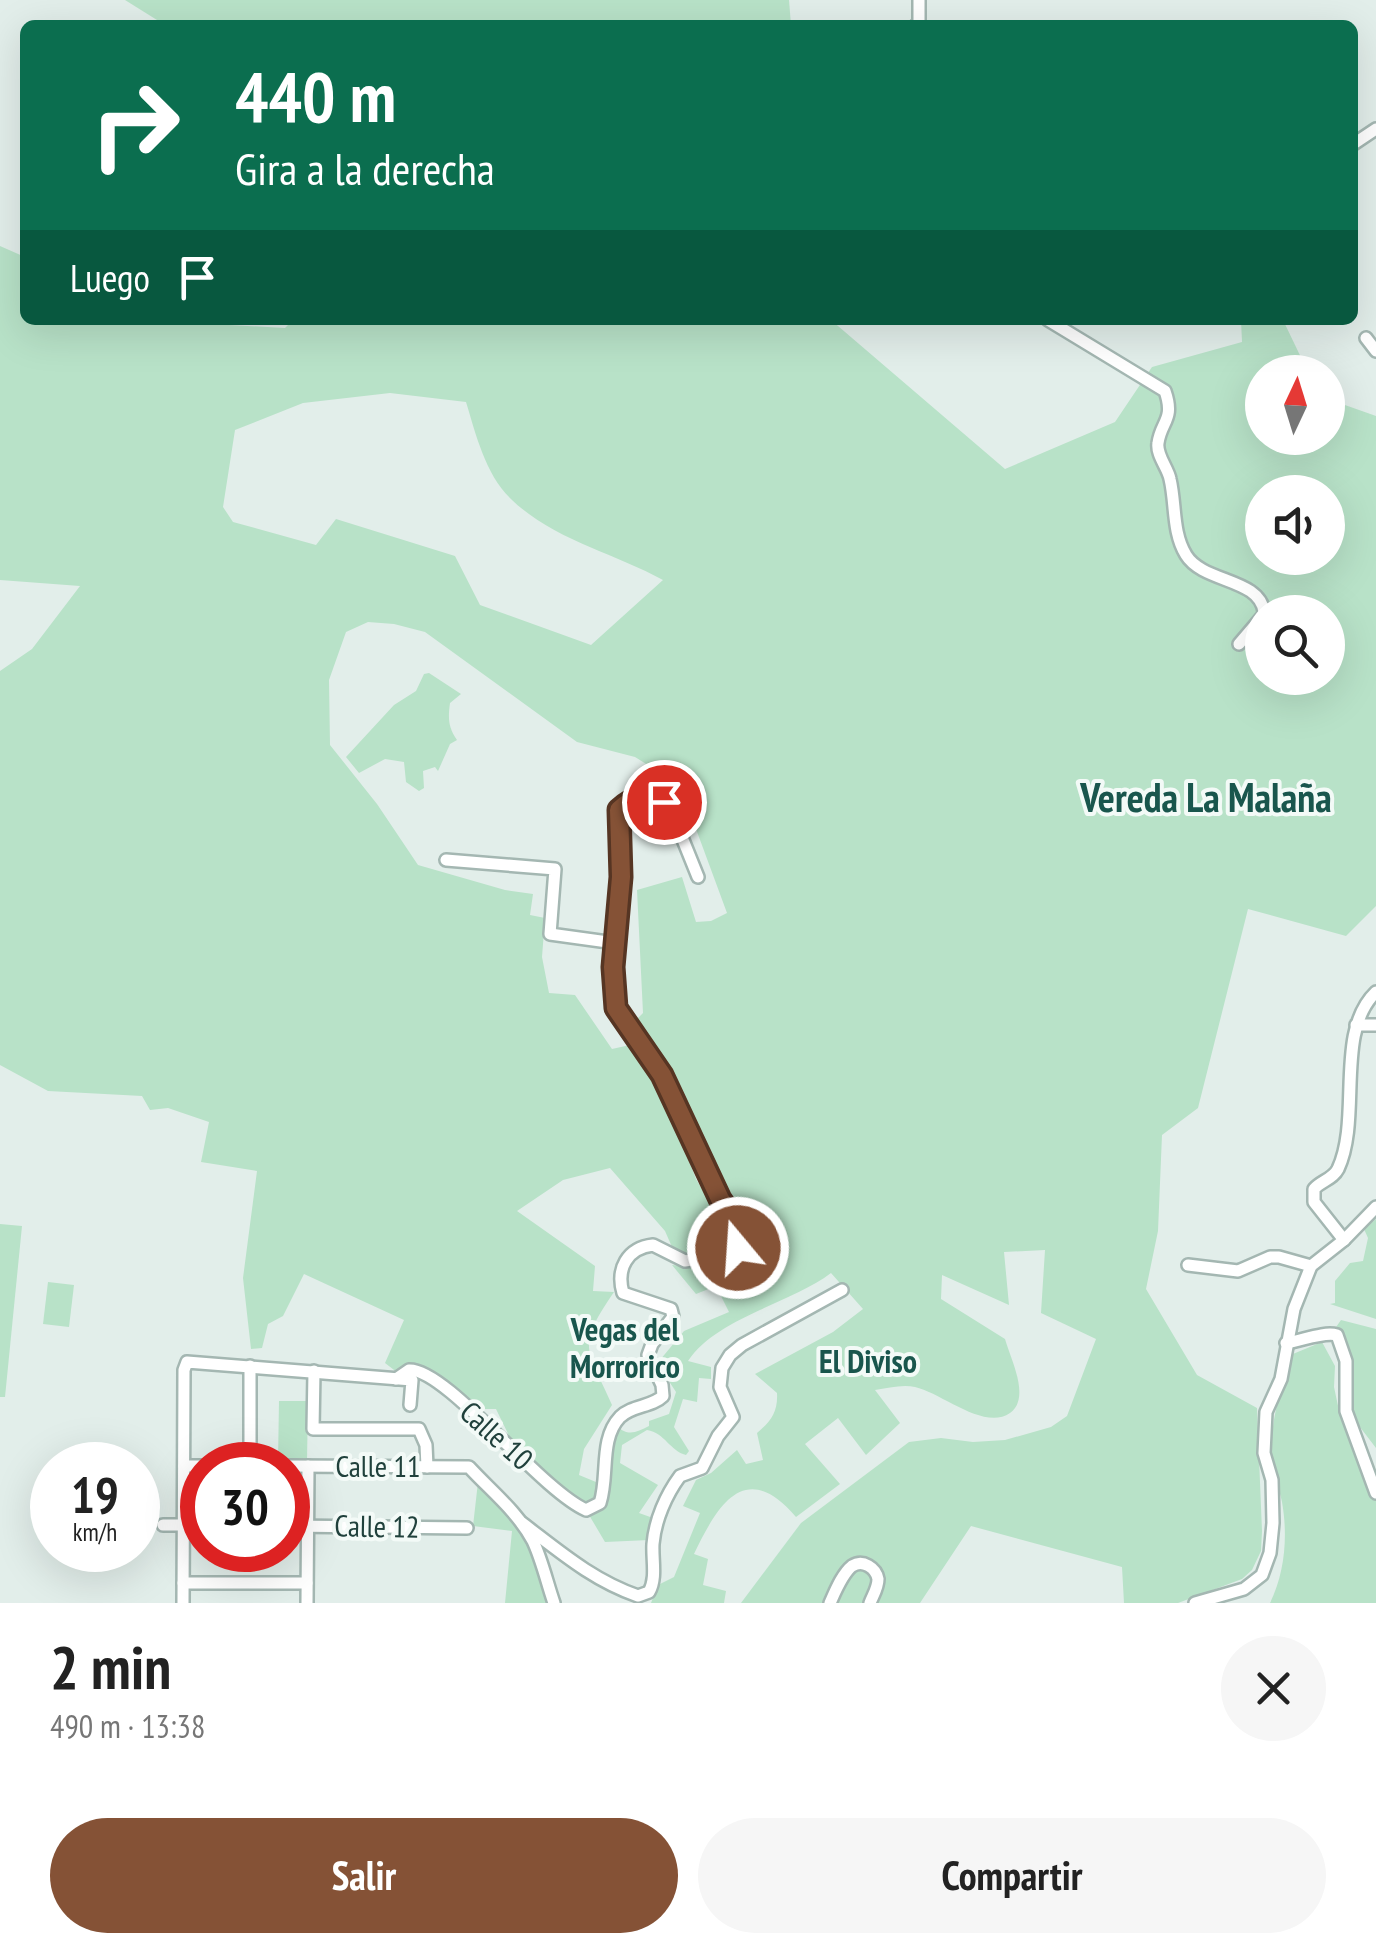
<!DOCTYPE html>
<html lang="es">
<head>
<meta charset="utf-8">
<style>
	:root { --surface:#fff; --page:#f6f6f6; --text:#222; --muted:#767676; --accent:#855236 }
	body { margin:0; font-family:"PT Sans Narrow",sans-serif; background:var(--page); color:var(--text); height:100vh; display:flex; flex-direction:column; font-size:38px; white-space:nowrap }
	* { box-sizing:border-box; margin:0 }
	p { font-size:32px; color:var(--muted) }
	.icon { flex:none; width:55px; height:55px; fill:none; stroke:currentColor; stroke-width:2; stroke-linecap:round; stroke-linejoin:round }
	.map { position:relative; height:1603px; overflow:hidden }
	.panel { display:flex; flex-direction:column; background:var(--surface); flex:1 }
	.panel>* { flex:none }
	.banner { position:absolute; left:20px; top:20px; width:1338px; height:305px; border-radius:15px; box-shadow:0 10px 40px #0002; background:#0b6e4f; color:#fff; overflow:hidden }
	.needle { width:65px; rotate:4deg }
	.controls { position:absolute; left:1245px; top:355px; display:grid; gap:20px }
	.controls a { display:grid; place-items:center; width:100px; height:100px; border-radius:50%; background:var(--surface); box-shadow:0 10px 40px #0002; font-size:50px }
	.speed { position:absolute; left:30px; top:1442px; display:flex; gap:20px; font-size:50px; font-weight:700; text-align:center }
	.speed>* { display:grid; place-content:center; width:130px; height:130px; border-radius:50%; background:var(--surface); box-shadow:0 10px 40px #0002; line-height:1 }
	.speed small { font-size:25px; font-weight:400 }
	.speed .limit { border:15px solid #d22; background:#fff; color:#111 }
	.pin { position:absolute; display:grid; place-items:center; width:85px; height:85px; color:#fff; margin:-42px; border:5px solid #fff; border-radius:50%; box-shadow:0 2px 10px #0007 }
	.me { position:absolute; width:110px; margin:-55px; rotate:342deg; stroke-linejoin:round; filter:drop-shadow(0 0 8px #0008) }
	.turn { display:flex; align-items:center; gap:35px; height:210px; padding:0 50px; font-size:45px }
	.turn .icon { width:130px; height:130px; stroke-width:2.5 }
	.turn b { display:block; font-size:70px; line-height:85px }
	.then { display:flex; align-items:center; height:95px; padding:0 50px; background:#0003; gap:20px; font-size:38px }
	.round { display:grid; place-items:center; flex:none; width:105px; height:105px; border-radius:52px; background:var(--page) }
	.overview { display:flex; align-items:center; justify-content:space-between; height:170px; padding:0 50px }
	h1 { font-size:60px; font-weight:800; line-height:75px }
	.button { display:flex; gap:20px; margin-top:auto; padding:20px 50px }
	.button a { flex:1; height:115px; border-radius:60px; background:var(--accent); color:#fff; font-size:40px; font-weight:800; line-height:115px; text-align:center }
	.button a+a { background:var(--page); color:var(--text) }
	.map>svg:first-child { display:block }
	.green { fill:#b8e2c8; fill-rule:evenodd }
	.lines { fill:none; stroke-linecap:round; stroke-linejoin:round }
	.minor-casing { stroke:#a4b7b2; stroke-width:16 }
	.minor { stroke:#fff; stroke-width:11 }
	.route-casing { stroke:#563523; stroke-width:25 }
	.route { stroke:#855236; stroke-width:18 }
	.labels { text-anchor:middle; stroke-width:8; stroke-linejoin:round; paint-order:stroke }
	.street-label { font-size:30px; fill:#20413c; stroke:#f3faf7 }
	.neighbourhood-label { font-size:32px; font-weight:bold; fill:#19564d; stroke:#f3faf7 }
	.district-label { font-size:40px; font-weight:bold; fill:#19564d; stroke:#f3faf7 }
</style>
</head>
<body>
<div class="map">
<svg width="1376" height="1603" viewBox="0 0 1376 1603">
	<rect width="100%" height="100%" fill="#e2eeea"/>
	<!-- green -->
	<g class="green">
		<path d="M 125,0 L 789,0 L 791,25 L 165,25 Z"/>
		<path d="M 0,246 L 25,257 L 25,320 L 140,320 L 285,328 L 293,320 L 831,320 L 1005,469 L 1115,422 L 1152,367 L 1242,342 L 1241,320 L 1283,320 L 1308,372 L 1262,372 L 1262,438 L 1328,438 L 1328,399 L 1376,416 L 1376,906 L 1346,936 L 1248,909 L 1198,1108 L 1162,1135 L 1158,1231 L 1146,1289 L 1197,1375 L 1257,1408 L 1262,1531 L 1261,1551 L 1252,1570 L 1242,1579 L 1178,1603 L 1124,1603 L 1122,1567 L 971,1526 L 920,1603 L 741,1603 L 801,1523 L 909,1442 L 941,1438 L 973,1442 L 1005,1440 L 1051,1427 L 1067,1416 L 1096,1339 L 1041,1313 L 1045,1250 L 1004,1252 L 1009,1305 L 942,1275 L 941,1299 L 1005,1339 C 1011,1360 1031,1398 1010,1413 C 984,1431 942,1393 915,1387 C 903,1384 888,1388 875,1390 L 900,1423 L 866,1455 L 838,1418 L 805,1444 L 840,1484 L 796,1517 C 745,1457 717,1506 694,1554 L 708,1559 L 703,1585 L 726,1591 L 724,1603 L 651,1603 L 658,1585 L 674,1577 L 700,1513 L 683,1506 L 696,1480 L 711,1473 L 737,1450 L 746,1464 L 763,1460 L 757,1433 C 771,1421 778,1412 777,1393 L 755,1374 L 833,1332 L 863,1309 L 831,1273 C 790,1304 716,1318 688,1361 L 711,1367 L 711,1379 L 699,1378 L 697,1402 L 683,1399 L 674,1427 L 689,1451 L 686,1455 C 670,1451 665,1433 647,1430 L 622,1445 L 620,1463 L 658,1485 L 639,1513 L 653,1518 L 649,1540 L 605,1542 L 589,1515 C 616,1509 605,1479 609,1459 C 610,1448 615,1437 617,1426 C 628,1437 637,1432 649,1426 L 649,1421 L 669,1414 L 676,1392 L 661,1369 L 660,1360 L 684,1331 L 729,1312 L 716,1286 L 696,1294 L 672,1265 C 697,1268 750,1268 750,1234 L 682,1095 L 671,1076 L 630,1026 L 643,1013 L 637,890 L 682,877 L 696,922 L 711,921 L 727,913 L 689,810 L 680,792 L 667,777 L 635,757 L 577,742 L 425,632 L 394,624 L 368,622 L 346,632 L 329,680 L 330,745 L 377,804 L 418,865 L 505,890 L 533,894 L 530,915 L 545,918 L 542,957 L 549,993 L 575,995 L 612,1049 L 630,1045 L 661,1088 L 696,1179 L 713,1208 L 728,1224 L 732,1237 L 726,1248 L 708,1253 L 681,1255 L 672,1247 L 665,1231 L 610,1168 L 563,1180 L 517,1211 L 595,1266 L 593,1291 L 614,1292 C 576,1348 586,1346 612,1405 L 584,1449 L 579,1475 L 596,1482 L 599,1495 L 590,1505 L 578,1503 L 514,1446 L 496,1409 L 480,1409 L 419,1364 L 405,1366 L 398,1373 L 385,1363 L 404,1320 L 304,1274 L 283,1316 L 268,1324 L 262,1348 L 251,1349 L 243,1278 L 257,1171 L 201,1162 L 209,1122 L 168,1108 L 150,1110 L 142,1096 L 48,1091 L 0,1065 L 0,671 L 32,649 L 80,586 L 0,580 ZM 390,393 L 466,402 C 476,435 486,476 512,500 C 554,540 614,553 663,580 L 591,645 L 480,605 L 455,556 L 336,519 L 316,545 L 233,522 L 223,507 L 235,430 L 303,403 ZM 1262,492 L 1328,492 L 1328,558 L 1262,558 ZM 1262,612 L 1328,612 L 1328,678 L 1262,678 Z"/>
		<path d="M 429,673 L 461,694 L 450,703 C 448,718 448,727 457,740 L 450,744 L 438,771 L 435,767 L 423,771 L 424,788 L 419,791 L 406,782 L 404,762 L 385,759 L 359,773 L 346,757 L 394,705 L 416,691 L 424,674 Z"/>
		<path d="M 1376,1219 L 1376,1319 L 1330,1304 L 1335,1303 L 1335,1281 L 1350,1263 L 1363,1261 L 1368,1238 L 1364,1229 Z"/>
		<path d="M 0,1224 L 22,1226 L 5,1397 L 0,1397 Z"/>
		<path d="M 48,1282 L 74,1285 L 69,1327 L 43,1324 Z"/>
		<path d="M 1341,1320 L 1376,1329 L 1376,1448 L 1350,1414 L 1344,1358 L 1334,1330 Z"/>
		<path d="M 1322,1342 L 1335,1366 L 1334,1387 L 1341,1420 L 1376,1475 L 1371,1496 L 1376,1500 L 1376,1603 L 1270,1603 C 1285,1572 1288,1536 1282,1502 C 1279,1487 1272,1472 1272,1456 C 1270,1417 1282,1393 1288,1356 Z"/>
		<path d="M 279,1401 L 308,1401 L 307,1461 L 278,1461 Z"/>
		<path d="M 478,1482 L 501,1503 L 532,1543 L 552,1603 L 505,1603 L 512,1531 L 473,1526 Z"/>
	</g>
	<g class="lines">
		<defs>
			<g id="minor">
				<path d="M 916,25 L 919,23 L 919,0"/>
				<path d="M 1352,145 L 1376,129"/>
				<path d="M 1048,320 L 1165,391 C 1175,420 1161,421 1158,443 C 1156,455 1168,468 1170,479 C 1176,504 1172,532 1186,555 C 1203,583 1260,578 1264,612"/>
				<path d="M 1366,338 L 1376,351"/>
				<path d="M 1239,644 L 1262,617"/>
				<path d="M 446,860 L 555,869 L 550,934 L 615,943"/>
				<path d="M 1356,1025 L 1376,1025"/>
				<path d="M 1344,1240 L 1314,1202 L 1314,1189 C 1321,1181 1333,1179 1338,1169 C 1362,1118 1334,1032 1376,992"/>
				<path d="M 1188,1265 L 1238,1271 L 1270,1257 L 1279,1257 L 1311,1266"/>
				<path d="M 1286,1343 C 1301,1341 1324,1331 1337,1335 L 1346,1361 L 1346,1411 L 1376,1493"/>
				<path d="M 314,1371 L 313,1429 L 419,1429 L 426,1445 L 427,1467"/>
				<path d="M 396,1379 L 409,1370 C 446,1368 539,1489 586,1510 L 600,1503 C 609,1476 599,1439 620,1417 C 632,1405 652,1407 663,1396 L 662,1385 L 648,1355 L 652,1344 L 673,1317 L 671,1309 L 623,1293 C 616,1269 627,1248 653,1245 L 685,1261 L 726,1255 L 738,1248 L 742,1234 L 720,1199 L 662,1075 L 616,1008 L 613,967 L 621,877 L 619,810 L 627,803 L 646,796 L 669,805 L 698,877"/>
				<path d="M 250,1465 L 250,1366"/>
				<path d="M 184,1466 L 202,1466"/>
				<path d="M 288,1466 L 469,1467 C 491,1491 517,1511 533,1541 C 542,1560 547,1583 554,1603"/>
				<path d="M 522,1523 C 559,1551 592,1580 638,1596 L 649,1592 C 657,1578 652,1560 653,1544 C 655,1520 666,1495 680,1476 L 702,1468 L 718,1436 L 733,1417 L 720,1387 L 722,1368 L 730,1355 L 742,1345 L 842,1290"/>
				<path d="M 163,1525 L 202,1525"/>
				<path d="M 288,1526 L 467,1528"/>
				<path d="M 183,1583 L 307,1583"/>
				<path d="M 183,1603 L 184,1370 L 187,1362 L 412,1380 L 410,1405"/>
				<path d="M 307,1603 L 308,1466"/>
				<path d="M 830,1603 C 835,1592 842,1574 852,1566 C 863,1559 876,1568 878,1579 C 878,1588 873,1595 870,1603"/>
				<path d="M 1195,1603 L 1244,1589 L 1262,1575 L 1270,1553 L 1273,1523 L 1272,1480 L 1264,1453 L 1266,1412 L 1281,1379 L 1294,1309 L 1311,1266 L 1344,1240 L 1376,1207"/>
			</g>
		</defs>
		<!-- minor casing -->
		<use href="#minor" class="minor-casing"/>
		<!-- minor -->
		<use href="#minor" class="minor"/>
	</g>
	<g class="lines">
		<defs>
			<path id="route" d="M 664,802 C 646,794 633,797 619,810 L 621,877 L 613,967 L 616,1008 L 662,1075 L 720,1199 L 740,1228 L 738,1248"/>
		</defs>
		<!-- route casing -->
		<use href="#route" class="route-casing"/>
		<!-- route -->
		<use href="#route" class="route"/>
	</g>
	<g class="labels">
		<!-- street labels -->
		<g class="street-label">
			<text transform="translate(496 1436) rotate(42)" y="10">Calle 10</text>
			<text x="378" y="1477">Calle 11</text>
			<text transform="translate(377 1527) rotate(1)" y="10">Calle 12</text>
		</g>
		<!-- neighbourhood labels -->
		<g class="neighbourhood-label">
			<text x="625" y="1341">Vegas del<tspan x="625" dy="37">Morrorico</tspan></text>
			<text x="868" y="1373">El Diviso</text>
		</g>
		<!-- district labels -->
		<g class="district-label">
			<text x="1206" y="812">Vereda La Malaña</text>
		</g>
	</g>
</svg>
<div class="controls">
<a><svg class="needle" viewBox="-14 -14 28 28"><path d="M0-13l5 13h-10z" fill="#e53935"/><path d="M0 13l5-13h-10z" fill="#767676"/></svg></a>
<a><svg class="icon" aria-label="sound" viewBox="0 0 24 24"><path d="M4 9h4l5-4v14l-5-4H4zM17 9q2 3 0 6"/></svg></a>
<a><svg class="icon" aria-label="search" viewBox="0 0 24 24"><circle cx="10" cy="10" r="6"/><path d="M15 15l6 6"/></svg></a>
</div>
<div class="speed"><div>19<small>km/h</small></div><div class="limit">30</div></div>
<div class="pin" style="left:664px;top:802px;background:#d93025"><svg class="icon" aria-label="arrive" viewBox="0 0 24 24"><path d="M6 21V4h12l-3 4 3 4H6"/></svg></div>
<svg class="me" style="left:738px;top:1248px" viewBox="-20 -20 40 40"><circle r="17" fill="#855236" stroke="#fff" stroke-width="3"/><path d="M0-11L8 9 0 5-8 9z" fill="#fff"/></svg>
<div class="banner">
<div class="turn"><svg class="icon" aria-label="right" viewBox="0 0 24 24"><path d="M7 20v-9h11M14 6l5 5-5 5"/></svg><div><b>440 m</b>Gira a la derecha</div></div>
<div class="then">Luego<svg class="icon" aria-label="arrive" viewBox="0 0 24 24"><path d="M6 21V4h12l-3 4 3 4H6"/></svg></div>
</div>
</div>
<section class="panel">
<div class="overview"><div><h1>2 min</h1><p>490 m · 13:38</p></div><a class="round"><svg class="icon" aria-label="close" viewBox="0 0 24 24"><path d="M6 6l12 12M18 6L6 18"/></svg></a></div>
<div class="button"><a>Salir</a><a>Compartir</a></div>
</section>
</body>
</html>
